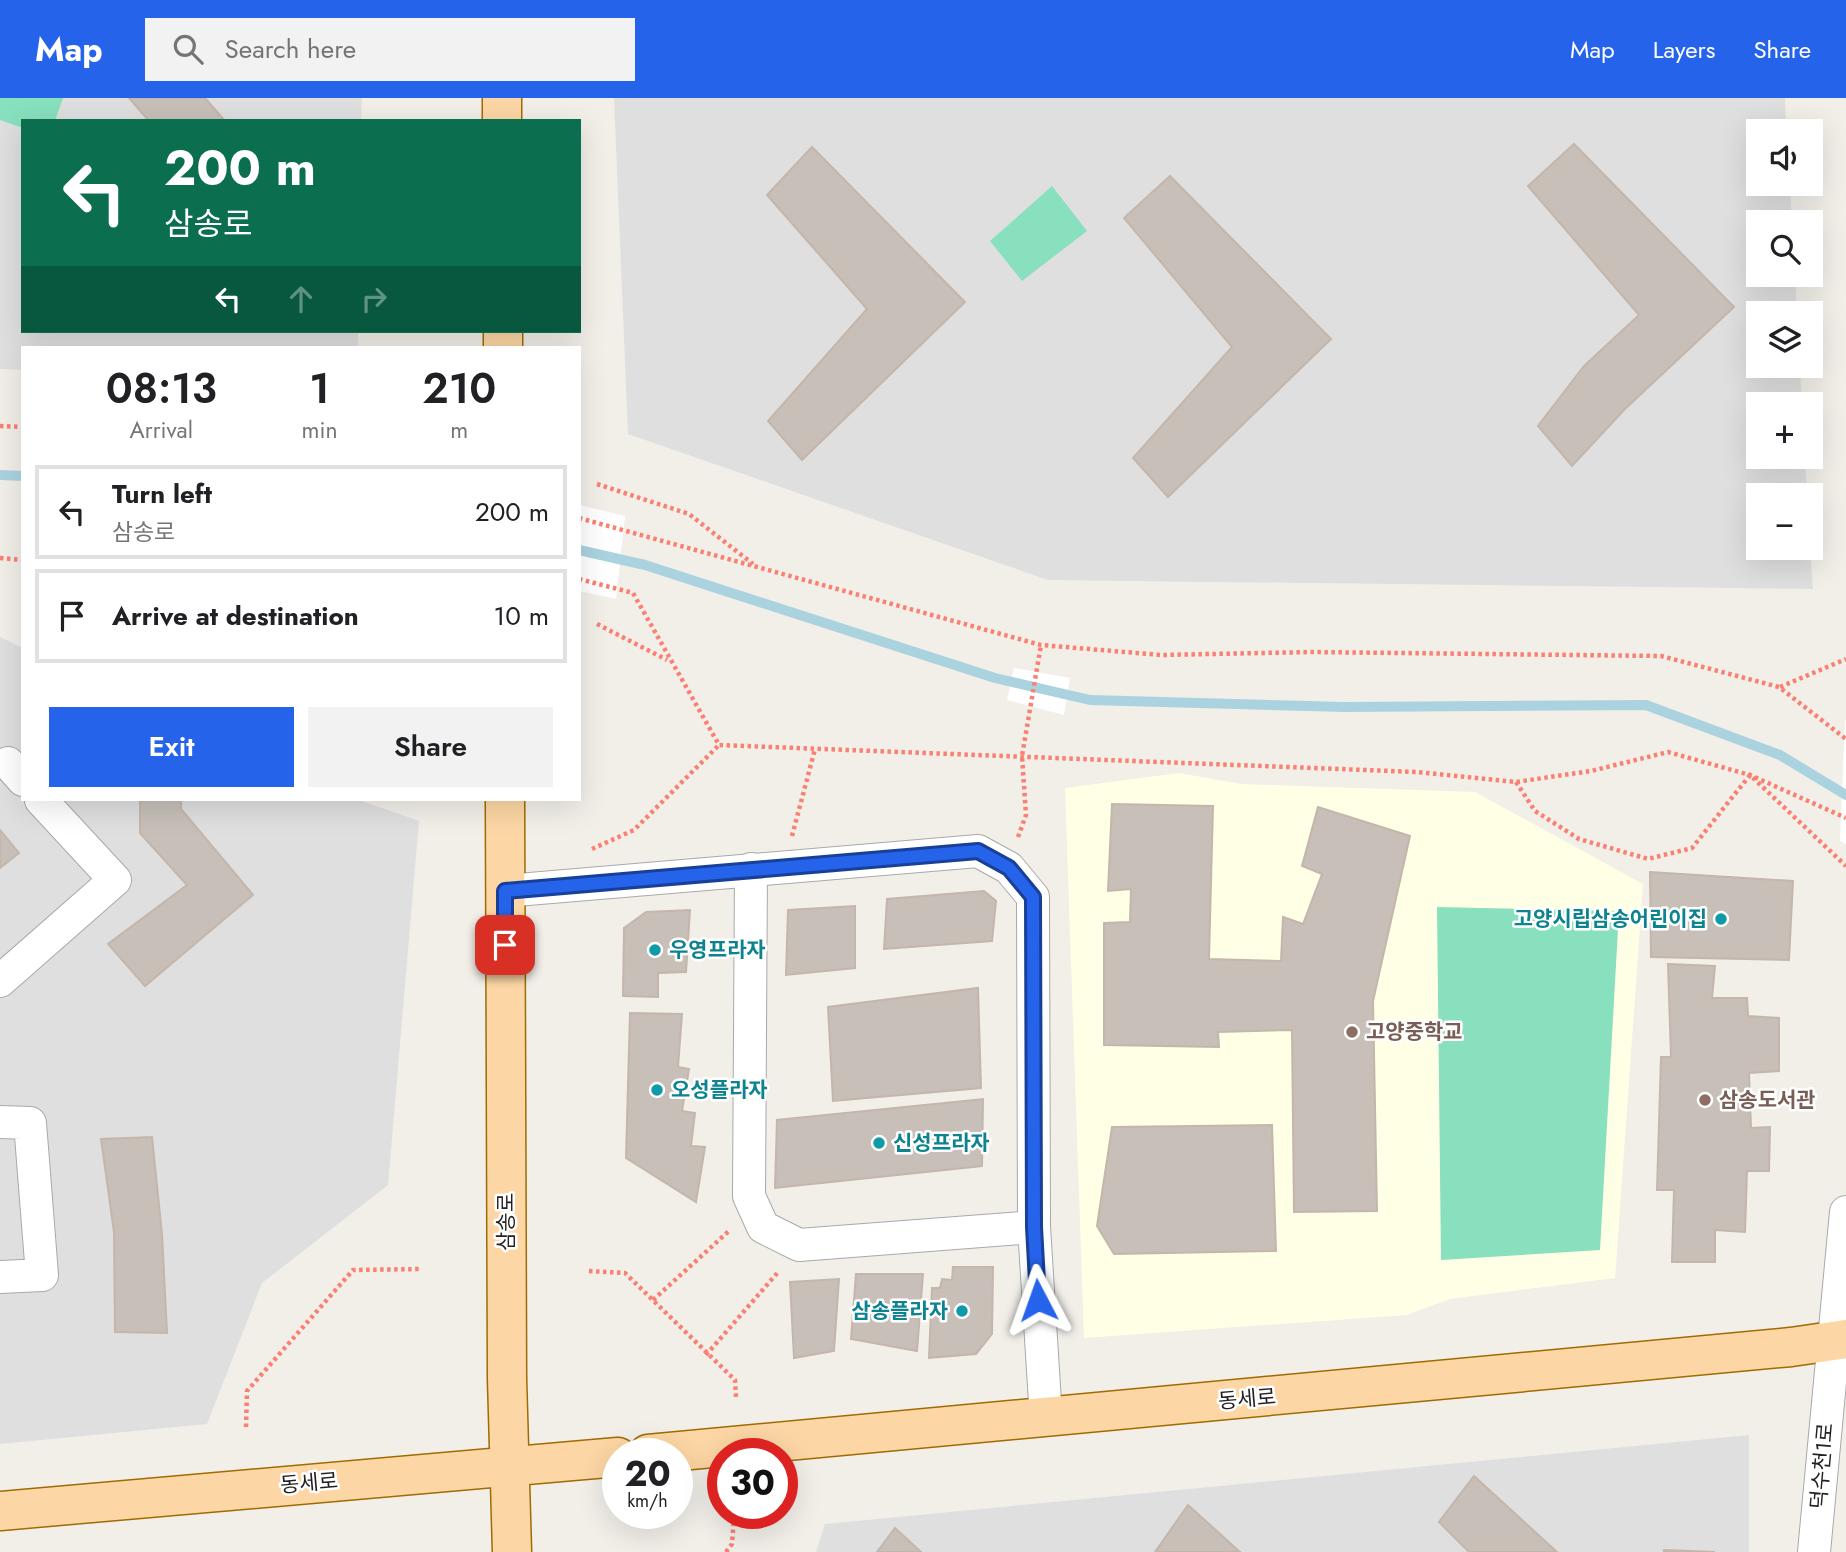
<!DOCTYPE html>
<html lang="en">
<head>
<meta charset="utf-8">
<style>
	:root { --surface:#fff; --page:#f2f2f2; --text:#202124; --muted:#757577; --line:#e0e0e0; --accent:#2563eb }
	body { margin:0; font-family:Jost,"Noto Sans KR",sans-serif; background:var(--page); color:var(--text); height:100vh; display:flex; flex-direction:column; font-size:26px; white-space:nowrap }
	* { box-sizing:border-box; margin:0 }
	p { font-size:23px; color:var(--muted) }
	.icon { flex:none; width:38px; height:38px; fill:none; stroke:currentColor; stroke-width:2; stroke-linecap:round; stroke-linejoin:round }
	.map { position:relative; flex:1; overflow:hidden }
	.drawer { position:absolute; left:21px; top:248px; width:560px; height:455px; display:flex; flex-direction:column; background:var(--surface); border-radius:0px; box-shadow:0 7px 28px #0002 }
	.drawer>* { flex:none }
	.banner { position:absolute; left:21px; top:21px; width:560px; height:214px; border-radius:0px; box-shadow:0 7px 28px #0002; background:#0b6e4f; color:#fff; overflow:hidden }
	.buttons { position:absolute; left:1746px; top:21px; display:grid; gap:14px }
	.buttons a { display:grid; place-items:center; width:77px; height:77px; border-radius:0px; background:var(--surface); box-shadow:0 7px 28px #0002; font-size:35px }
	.speed { position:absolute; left:602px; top:1340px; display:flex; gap:14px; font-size:35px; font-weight:700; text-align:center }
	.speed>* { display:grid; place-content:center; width:91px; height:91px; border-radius:50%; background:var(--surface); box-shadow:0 7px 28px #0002; line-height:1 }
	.speed small { font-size:18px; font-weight:400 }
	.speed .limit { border:10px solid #d22; background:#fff; color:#111 }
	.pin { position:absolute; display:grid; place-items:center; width:60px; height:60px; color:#fff; margin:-30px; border-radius:14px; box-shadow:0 4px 10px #0006 }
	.me { position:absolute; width:77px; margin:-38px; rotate:356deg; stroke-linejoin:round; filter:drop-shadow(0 0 5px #0008) }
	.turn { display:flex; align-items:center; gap:24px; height:147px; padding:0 28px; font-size:32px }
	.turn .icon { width:91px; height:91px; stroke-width:2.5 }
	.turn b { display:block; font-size:49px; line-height:60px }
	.lanes { display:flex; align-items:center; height:66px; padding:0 28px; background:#0003; justify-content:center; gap:35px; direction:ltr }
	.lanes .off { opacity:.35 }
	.eta { display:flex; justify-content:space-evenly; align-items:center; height:119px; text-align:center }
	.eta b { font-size:42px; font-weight:600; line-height:49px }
	.cta { display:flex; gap:14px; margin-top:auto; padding:14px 28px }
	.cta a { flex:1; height:80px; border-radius:0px; background:var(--accent); color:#fff; font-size:28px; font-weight:600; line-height:80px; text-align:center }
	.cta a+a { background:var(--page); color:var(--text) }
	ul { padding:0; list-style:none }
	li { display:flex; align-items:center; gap:21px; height:94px; margin:0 14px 10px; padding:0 14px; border:4px solid var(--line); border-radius:0px }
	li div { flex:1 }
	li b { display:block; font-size:26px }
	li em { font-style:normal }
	header { display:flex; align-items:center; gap:42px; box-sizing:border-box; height:98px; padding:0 35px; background:var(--accent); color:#fff }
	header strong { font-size:33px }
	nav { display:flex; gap:38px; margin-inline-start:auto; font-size:24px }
	.search { width:490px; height:63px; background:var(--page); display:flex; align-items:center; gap:18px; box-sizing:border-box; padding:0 24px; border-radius:0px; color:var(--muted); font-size:26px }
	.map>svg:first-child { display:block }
	.residential { fill:#e0dfdf }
	.education { fill:#ffffe5 }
	.pitch { fill:#88e0be }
	.pier { fill:#fff }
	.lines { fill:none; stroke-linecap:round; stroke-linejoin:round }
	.stream { stroke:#aad3df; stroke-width:10 }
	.building { fill:#c7bfb8; stroke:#c4b6ab; stroke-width:2 }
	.minor-casing { stroke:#a9a9a9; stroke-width:34 }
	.major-casing { stroke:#a06b00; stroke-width:41 }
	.path { stroke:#fa8072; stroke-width:4.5; stroke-dasharray:3.5 3.5; stroke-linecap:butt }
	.minor { stroke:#fff; stroke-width:32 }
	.major { stroke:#fcd6a4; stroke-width:38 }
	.route-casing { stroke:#184099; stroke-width:18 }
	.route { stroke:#2563eb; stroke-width:12 }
	.culture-dot { fill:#0f9aa8; stroke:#fff; stroke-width:2.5 }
	.education-dot { fill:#8d6e63; stroke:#fff; stroke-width:2.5 }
	.labels { text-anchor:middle; stroke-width:5; stroke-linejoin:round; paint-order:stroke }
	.culture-label { font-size:21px; font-weight:bold; fill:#0d838f; stroke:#fff; text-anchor:start }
	.education-label { font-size:21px; font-weight:bold; fill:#785e54; stroke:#fff; text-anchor:start }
	.street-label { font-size:21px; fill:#222; stroke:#fff }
</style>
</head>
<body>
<header>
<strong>Map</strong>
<div class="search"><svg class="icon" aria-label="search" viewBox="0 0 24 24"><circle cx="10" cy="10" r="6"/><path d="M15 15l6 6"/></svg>Search here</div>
<nav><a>Map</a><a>Layers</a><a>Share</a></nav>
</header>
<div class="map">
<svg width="1846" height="1454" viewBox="0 0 1846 1454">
	<rect width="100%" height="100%" fill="#f2efe9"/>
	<!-- residential -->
	<g class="residential">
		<path d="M 0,0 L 362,0 L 361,23 L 23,23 L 23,233 L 358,233 L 358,250 L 23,250 L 23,272 L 0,271 Z"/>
		<path d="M 614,0 L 1785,0 L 1786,33 L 1759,33 L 1759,86 L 1790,86 L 1792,124 L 1759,124 L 1759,177 L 1795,177 L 1797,215 L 1759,215 L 1759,268 L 1800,268 L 1802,306 L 1759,306 L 1759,359 L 1805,359 L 1807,397 L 1759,397 L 1759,450 L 1810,450 L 1813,491 L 1048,482 L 628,336 Z"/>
		<path d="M 0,539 L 23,550 L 23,702 L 359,702 L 419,723 L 388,1087 L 262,1185 L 207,1326 L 0,1346 Z"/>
		<path d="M 1749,1337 L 1749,1454 L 816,1454 L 825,1426 Z"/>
	</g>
	<!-- education -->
	<path class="education" d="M 1179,675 L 1241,686 L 1475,694 L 1643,786 L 1615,1180 L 1450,1201 L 1407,1217 L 1084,1240 L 1065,690 Z"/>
	<!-- pitch -->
	<g class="pitch">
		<path d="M 0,0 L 63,0 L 55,23 L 23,23 L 23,30 L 0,22 Z"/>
		<path d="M 1052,88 L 1087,133 L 1022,183 L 990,143 Z"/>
		<path d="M 1437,809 L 1619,813 L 1600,1152 L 1441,1162 Z"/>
	</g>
	<!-- pier -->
	<g class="pier">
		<path d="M 579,407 L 625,418 L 616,501 L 579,493 Z"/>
		<path d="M 1014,570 L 1070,580 L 1064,617 L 1007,602 Z"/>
		<path d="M 1845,622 L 1846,622 L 1846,746 L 1840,743 Z"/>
	</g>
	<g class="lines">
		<!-- stream -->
		<g class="stream">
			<path d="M 0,377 L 23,378"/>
			<path d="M 579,452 L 645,467 L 995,580 L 1090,602 L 1344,609 L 1646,607 L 1780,657 L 1846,697"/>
		</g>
	</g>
	<!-- building -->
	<g class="building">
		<path d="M 129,0 L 205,0 L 225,23 L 149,23 Z"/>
		<path d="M 1574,46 L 1734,209 L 1625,311 L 1572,368 L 1538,328 L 1584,268 L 1639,217 L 1528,88 Z"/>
		<path d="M 812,49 L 965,204 L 802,362 L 768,323 L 867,211 L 767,97 Z"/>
		<path d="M 1170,78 L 1331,241 L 1168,399 L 1133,360 L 1232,249 L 1124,120 Z"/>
		<path d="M 140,702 L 181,702 L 181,711 L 253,797 L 145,888 L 108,846 L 187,787 L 140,735 Z"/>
		<path d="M 1112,706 L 1213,708 L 1209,861 L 1281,863 L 1283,819 L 1303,826 L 1322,776 L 1302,768 L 1318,709 L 1410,738 L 1373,903 L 1377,1113 L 1294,1114 L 1292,932 L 1218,934 L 1219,949 L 1104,947 L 1104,825 L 1130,824 L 1131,791 L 1108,793 Z"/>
		<path d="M 0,732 L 19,755 L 0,770 Z"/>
		<path d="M 1650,774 L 1793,783 L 1789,862 L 1651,859 Z"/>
		<path d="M 984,793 L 996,803 L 992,843 L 884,851 L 887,801 Z"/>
		<path d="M 855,808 L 855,870 L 786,877 L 788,812 Z"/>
		<path d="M 690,812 L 686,874 L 658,875 L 658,899 L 623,898 L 624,830 L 646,814 Z"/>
		<path d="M 1668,866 L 1715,868 L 1712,900 L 1747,900 L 1748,918 L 1779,920 L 1779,973 L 1749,975 L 1751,1030 L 1770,1029 L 1769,1073 L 1747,1073 L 1745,1134 L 1715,1132 L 1715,1164 L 1672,1164 L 1674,1092 L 1657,1092 L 1661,959 L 1671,959 Z"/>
		<path d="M 978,890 L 981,990 L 833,1003 L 828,909 Z"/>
		<path d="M 630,915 L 682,916 L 678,969 L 689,971 L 682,1013 L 695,1015 L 691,1048 L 705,1049 L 696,1104 L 626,1060 Z"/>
		<path d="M 983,1001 L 982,1068 L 775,1090 L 777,1022 Z"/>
		<path d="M 1272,1027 L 1276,1153 L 1114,1156 L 1097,1128 L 1112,1029 Z"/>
		<path d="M 152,1039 L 162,1136 L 167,1235 L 115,1234 L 114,1134 L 101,1041 Z"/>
		<path d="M 953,1169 L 993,1169 L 992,1236 L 976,1256 L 929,1260 L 932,1190 L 940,1190 L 942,1181 L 952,1182 Z"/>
		<path d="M 856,1176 L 923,1176 L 917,1253 L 851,1241 Z"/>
		<path d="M 839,1181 L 834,1253 L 794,1260 L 790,1184 Z"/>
		<path d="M 1474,1378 L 1557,1454 L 1469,1454 L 1439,1424 Z"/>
		<path d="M 1188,1407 L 1240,1454 L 1155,1454 Z"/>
		<path d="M 895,1430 L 921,1454 L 877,1454 Z"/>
		<path d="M 1664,1452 L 1715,1454 L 1664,1454 Z"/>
	</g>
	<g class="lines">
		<defs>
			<g id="minor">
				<path d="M 8,665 L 23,682"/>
				<path d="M 751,771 L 749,1098 L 763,1129 L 799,1147 L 1034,1129"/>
				<path d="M 505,793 L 978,753 L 1009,770 L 1033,799 L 1034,1129 L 1046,1320"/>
				<path d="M 0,883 L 115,782 L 41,702"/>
				<path d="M 0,1024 L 30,1025 L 42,1177 L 0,1179"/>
				<path d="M 1814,1454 L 1846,1114"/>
			</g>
			<g id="major">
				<path d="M 502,0 L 502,23"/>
				<path d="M 503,233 L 503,250"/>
				<path d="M 505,702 L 507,1280 L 512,1454"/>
				<path d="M 648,1356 L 1791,1249 L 1846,1241"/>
				<path d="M 0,1413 L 618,1359"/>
			</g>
		</defs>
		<!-- minor casing -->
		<use href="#minor" class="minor-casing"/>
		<!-- major casing -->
		<use href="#major" class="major-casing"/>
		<!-- path -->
		<g class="path">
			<path d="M 0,328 L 23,329"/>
			<path d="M 597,386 L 689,416 L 753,466"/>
			<path d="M 579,420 L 1041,547 L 1161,557 L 1312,554 L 1661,558 L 1779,589 L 1846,641"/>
			<path d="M 0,460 L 23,462"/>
			<path d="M 579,481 L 633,495 L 719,647 L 1417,674 L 1516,684 L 1591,673 L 1668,654 L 1750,677 L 1846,720"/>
			<path d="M 597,526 L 667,562"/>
			<path d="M 1780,589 L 1846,561"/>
			<path d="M 1516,684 L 1535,713 L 1579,741 L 1648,761 L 1692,750 L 1750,677 L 1846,768"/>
			<path d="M 792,738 L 815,651"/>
			<path d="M 1018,739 L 1026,717 L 1022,658 L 1041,547"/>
			<path d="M 592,751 L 634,732 L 719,647"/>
			<path d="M 589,1173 L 625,1175 L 735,1282 L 736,1299"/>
			<path d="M 653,1202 L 730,1132"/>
			<path d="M 706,1257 L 779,1173"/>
			<path d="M 246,1329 L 247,1293 L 353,1172 L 422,1171"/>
			<path d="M 726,1454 L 732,1446 L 734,1419"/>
		</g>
		<!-- minor -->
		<use href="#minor" class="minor"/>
		<!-- major -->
		<use href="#major" class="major"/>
	</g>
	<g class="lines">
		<defs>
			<path id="route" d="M 505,847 L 505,793 L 978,753 L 1009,770 L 1033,799 L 1034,1129 L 1038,1202"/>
		</defs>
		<!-- route casing -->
		<use href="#route" class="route-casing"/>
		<!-- route -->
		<use href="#route" class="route"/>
	</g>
	<!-- markers -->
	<g class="culture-dot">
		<circle cx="1721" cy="821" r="7"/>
		<circle cx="655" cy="852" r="7"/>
		<circle cx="657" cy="992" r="7"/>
		<circle cx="879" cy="1045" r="7"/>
		<circle cx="962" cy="1213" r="7"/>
	</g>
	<g class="education-dot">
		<circle cx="1352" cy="934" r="7"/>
		<circle cx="1705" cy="1002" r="7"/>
	</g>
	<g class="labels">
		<!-- culture labels -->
		<g class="culture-label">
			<text x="1707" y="828" text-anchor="end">고양시립삼송어린이집</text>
			<text x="669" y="859">우영프라자</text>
			<text x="671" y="999">오성플라자</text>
			<text x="893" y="1052">신성프라자</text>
			<text x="948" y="1220" text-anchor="end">삼송플라자</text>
		</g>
		<!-- education labels -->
		<g class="education-label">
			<text x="1366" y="941">고양중학교</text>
			<text x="1719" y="1009">삼송도서관</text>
		</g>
		<!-- street labels -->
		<g class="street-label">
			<text transform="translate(506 1124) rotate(-90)" y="7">삼송로</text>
			<text transform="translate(1247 1301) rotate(-5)" y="7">동세로</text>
			<text transform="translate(1822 1368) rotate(-85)" y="7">덕수천1로</text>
			<text transform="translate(309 1385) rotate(-5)" y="7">동세로</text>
		</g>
	</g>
</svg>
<div class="buttons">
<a><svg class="icon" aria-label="sound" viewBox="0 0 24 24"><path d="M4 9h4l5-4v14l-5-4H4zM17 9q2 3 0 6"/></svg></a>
<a><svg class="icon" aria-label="search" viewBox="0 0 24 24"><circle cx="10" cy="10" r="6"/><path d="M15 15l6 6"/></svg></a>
<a><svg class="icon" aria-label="layers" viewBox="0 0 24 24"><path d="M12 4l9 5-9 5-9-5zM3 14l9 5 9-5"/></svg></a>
<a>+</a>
<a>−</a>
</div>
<div class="speed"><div>20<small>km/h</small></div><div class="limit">30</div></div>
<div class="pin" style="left:505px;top:847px;background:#d93025"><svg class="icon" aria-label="arrive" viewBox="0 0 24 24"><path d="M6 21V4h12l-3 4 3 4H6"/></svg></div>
<svg class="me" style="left:1038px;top:1202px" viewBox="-20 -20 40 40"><path d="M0-17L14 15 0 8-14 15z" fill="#2563eb" stroke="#fff" stroke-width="4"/></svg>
<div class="banner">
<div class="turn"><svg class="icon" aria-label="left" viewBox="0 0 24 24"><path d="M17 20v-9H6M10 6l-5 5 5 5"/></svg><div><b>200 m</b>삼송로</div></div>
<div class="lanes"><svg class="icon" aria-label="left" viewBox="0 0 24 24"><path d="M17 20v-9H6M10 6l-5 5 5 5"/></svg><svg class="icon off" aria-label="ahead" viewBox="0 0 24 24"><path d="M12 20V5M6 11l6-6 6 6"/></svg><svg class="icon off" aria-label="right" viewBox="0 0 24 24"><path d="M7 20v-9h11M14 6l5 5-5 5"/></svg></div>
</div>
<section class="drawer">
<div class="eta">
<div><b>08:13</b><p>Arrival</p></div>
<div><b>1</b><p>min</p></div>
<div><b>210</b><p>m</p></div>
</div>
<ul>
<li><svg class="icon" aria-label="left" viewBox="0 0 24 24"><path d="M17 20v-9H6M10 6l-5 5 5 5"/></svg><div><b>Turn left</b><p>삼송로</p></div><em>200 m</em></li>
<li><svg class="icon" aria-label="arrive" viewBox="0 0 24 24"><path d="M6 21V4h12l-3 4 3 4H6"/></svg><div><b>Arrive at destination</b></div><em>10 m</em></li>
</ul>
<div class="cta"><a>Exit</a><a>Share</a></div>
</section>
</div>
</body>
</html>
